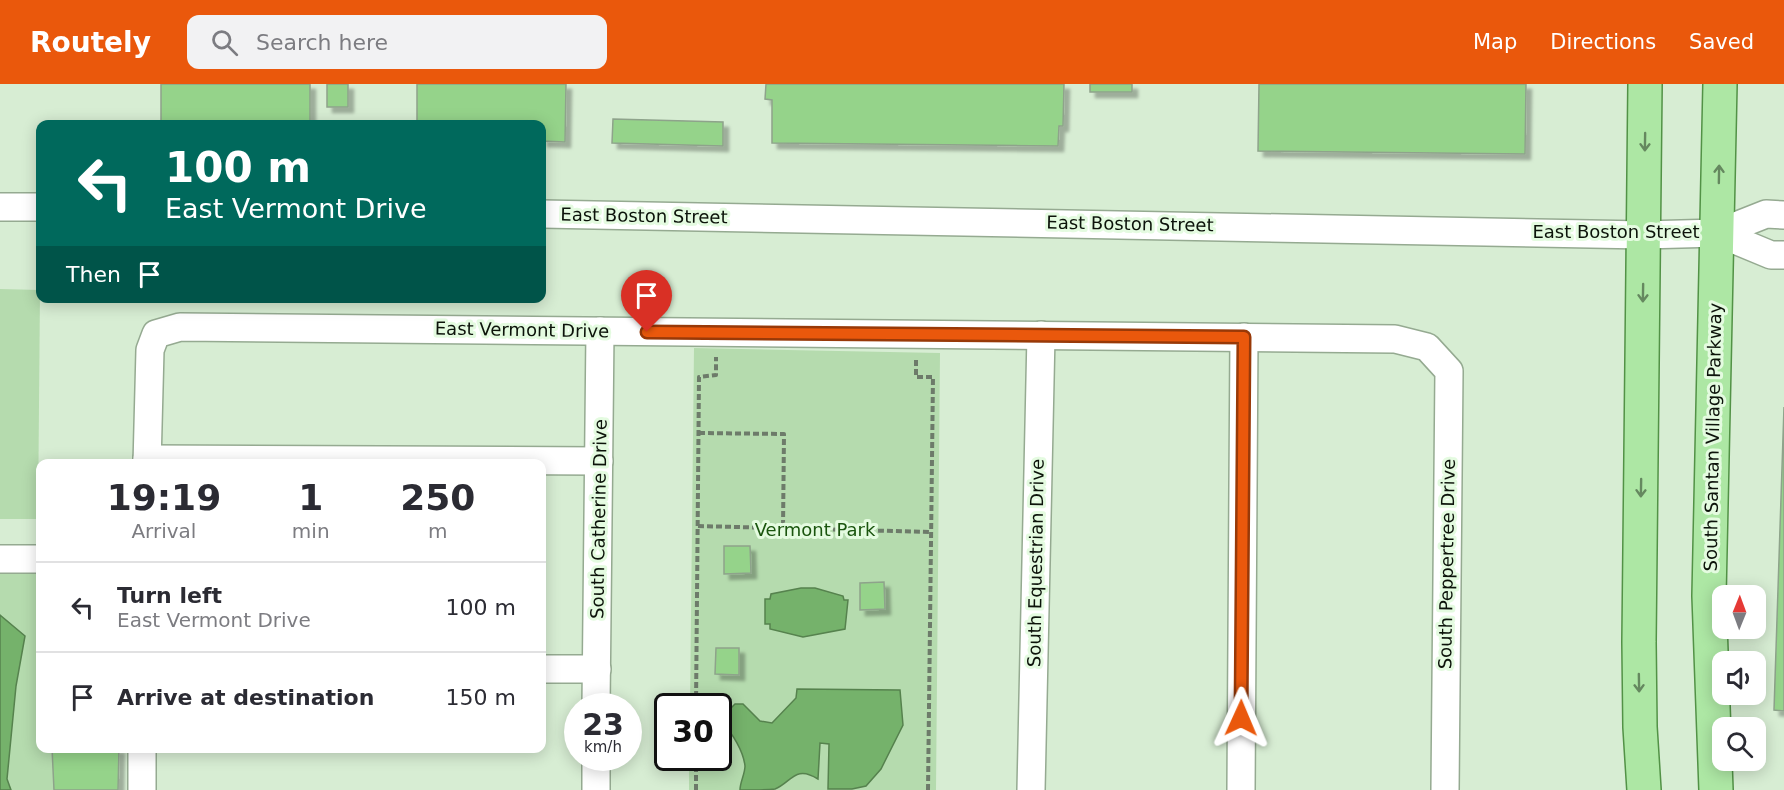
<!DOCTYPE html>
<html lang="en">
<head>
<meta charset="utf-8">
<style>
	:root { --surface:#fff; --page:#f2f2f3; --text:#2b2b33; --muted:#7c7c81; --line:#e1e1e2; --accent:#ea580c }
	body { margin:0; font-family:"DejaVu Sans",sans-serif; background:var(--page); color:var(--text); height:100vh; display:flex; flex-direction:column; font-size:22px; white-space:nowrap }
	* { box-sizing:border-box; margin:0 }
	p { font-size:20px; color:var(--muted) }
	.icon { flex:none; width:33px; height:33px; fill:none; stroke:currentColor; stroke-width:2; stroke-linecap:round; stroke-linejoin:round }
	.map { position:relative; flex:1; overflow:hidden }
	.side { position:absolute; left:36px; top:375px; width:510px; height:294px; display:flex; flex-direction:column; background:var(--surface); border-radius:12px; box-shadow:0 3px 15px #0003 }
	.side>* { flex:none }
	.guide { position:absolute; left:36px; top:36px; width:510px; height:183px; border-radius:12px; box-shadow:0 3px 15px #0003; background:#00695c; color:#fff; overflow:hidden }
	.needle { width:39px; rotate:1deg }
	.tools { position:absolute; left:1712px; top:501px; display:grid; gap:12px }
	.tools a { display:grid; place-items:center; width:54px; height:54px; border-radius:12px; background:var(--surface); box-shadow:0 3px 15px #0003; font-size:30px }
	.speed { position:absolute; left:564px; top:609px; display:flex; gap:12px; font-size:30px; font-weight:700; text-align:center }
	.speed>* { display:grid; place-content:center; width:78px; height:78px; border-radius:50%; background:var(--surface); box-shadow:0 3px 15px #0003; line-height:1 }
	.speed small { font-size:15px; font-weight:400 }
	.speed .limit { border:3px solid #111; border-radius:9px; background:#fff; color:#111 }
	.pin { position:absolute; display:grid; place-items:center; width:51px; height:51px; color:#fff; margin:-62px -26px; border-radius:50% 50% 50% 0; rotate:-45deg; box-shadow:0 0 6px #0007 }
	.pin .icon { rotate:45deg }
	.me { position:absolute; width:66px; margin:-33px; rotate:1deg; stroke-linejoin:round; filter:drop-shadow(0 0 4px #0008) }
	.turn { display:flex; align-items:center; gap:21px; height:126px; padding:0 30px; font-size:27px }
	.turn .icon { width:78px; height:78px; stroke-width:2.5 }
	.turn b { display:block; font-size:42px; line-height:51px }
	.then { display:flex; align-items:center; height:57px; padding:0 30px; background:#0003; gap:12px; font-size:22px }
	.eta { display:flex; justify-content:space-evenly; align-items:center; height:102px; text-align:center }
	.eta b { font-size:36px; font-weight:800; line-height:42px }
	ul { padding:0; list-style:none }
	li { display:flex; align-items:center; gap:18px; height:90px; padding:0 30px; border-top:2px solid var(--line) }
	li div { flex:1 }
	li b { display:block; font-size:22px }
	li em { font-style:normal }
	header { display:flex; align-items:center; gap:36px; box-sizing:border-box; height:84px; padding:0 30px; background:var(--accent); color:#fff }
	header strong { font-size:28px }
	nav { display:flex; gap:33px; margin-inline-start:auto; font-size:21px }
	.search { width:420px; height:54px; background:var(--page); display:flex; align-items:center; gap:15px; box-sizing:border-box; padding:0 21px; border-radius:12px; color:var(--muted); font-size:22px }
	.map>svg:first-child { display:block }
	.green { fill:#b5dbae }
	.water { fill:#75b26b; stroke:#56824e; stroke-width:1.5 }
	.building { fill:#95d38a; stroke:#8ea38b; stroke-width:1.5; filter:url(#shadow) }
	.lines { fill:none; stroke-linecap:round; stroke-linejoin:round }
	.minor-casing { stroke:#95aa91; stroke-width:30 }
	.major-casing { stroke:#529246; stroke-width:36 }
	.path { stroke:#6d7b6a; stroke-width:4; stroke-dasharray:6 3; stroke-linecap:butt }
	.minor { stroke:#fff; stroke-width:27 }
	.major { stroke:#ade7a4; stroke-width:33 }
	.oneway { stroke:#65885f }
	.route-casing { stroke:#983908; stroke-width:15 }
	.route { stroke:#ea580c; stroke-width:10 }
	.labels { text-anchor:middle; stroke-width:6; stroke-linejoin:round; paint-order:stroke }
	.street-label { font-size:18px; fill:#0c130a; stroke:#e4fbe0 }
	.park-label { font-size:18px; fill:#1a550e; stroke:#e4fbe0 }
</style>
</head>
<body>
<header>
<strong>Routely</strong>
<div class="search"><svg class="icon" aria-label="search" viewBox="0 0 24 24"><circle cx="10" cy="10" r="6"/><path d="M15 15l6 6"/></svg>Search here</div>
<nav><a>Map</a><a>Directions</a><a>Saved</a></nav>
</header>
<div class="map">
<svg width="1784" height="706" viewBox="0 0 1784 706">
	<defs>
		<filter id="shadow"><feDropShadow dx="5.5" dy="5.5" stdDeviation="1.5" flood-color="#0004"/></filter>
	</defs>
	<rect width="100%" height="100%" fill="#d7edd3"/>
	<!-- green -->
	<g class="green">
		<path d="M 0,205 L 40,206 L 38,435 L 0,435 Z"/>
		<path d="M 694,264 L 940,269 L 936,706 L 689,706 L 689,674 L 718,674 L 718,622 L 690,622 Z"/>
		<path d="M 0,488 L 40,489 L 40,664 L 57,665 L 56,706 L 0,706 Z"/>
	</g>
	<!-- water -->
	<g class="water">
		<path d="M 801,504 L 815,504 L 843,512 L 844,516 L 848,516 L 845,545 L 803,553 L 770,545 L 770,540 L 765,540 L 765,515 L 770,515 L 771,510 Z"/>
		<path d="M 0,531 L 25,552 L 16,602 L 7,695 L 11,706 L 0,706 Z"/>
		<path d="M 797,605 L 900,606 L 903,641 L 881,685 L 866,702 L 852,705 L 828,705 L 829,660 L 820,659 L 818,695 C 795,680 791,699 775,705 C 765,706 750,706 740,706 C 740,698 745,690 745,682 C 743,664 731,648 720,635 L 735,620 L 743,620 L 760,637 L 772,639 L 796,614 Z"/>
	</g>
	<!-- building -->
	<g class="building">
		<rect x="161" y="0" width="149" height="40"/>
		<rect x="327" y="0" width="21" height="23"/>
		<path d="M 417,0 L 566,0 L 565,58 L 542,57 L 542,40 L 417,40 Z"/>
		<path d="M 766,0 L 1064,0 L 1063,42 L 1059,42 L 1058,62 L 772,59 L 772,16 L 765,15 Z"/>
		<rect x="1090" y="0" width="42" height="8"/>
		<path d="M 1259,0 L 1526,0 L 1525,70 L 1258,67 Z"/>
		<path d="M 613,35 L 723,38 L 723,62 L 612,59 Z"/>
		<path d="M 1784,323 L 1784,627 L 1774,626 Z"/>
		<path d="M 724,462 L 750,462 L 751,489 L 724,490 Z"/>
		<path d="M 884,498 L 885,525 L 860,526 L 860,499 Z"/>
		<path d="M 716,564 L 739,564 L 739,591 L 715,590 Z"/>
		<path d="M 52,664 L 119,664 L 118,706 L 54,706 Z"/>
	</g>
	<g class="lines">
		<defs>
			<g id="minor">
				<path d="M 0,123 L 40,123"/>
				<path d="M 542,130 L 1644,151 L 1718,149 L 1766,130 L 1784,131"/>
				<path d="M 1718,149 L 1771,171 L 1784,171"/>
				<path d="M 147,375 L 599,377"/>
				<path d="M 147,380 L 150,266 L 156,250 L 180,243 L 1395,255 L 1427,263 L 1449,287 L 1445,706"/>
				<path d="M 0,475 L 40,475"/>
				<path d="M 542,585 L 597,585"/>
				<path d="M 596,622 L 600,247"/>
				<path d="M 142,706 L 142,664"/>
				<path d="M 596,706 L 596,674"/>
				<path d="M 1031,706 L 1041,251"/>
				<path d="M 1241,706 L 1244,253"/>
			</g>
			<g id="major">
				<path d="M 1644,706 L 1640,643 L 1639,558 L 1645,0"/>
				<path d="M 1716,706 L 1709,512 L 1720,0"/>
			</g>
		</defs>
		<!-- minor casing -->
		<use href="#minor" class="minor-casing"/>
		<!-- major casing -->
		<use href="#major" class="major-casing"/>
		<!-- path -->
		<g class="path">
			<path d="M 916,276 L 916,293 L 933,293 L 928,706"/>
			<path d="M 699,349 L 784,350 L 783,444"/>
			<path d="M 698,442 L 931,448"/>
			<path d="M 696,622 L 699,293 L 716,291 L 716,273"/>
			<path d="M 696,706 L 696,674"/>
		</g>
		<!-- minor -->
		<use href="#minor" class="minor"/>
		<!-- major -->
		<use href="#major" class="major"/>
	</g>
	<!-- one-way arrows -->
	<defs><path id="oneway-shaft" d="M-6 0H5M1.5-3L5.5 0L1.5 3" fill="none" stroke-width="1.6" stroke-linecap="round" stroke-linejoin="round" transform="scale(1.5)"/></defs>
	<g class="oneway">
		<use href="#oneway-shaft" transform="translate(1645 58) rotate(91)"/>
		<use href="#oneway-shaft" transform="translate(1719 90) rotate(-89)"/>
		<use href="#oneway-shaft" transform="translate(1643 209) rotate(91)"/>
		<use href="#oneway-shaft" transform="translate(1641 404) rotate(91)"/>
		<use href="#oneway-shaft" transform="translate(1639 599) rotate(89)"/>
	</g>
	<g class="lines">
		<defs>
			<path id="route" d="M 647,248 L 1244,253 L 1241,634"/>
		</defs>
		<!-- route casing -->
		<use href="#route" class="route-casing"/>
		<!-- route -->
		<use href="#route" class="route"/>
	</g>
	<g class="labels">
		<!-- street labels -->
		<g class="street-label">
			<text transform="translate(644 132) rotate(1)" y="6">East Boston Street</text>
			<text transform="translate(1130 140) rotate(1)" y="6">East Boston Street</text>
			<text x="1616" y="154">East Boston Street</text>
			<text transform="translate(522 246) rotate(1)" y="6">East Vermont Drive</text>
			<text transform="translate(1713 353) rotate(-89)" y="6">South Santan Village Parkway</text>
			<text transform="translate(599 435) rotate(-89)" y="6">South Catherine Drive</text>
			<text transform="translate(1036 479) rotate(-89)" y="6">South Equestrian Drive</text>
			<text transform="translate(1447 480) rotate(-89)" y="6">South Peppertree Drive</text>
		</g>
		<!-- park labels -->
		<g class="park-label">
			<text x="815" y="452">Vermont Park</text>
		</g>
	</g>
</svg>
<div class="tools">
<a><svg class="needle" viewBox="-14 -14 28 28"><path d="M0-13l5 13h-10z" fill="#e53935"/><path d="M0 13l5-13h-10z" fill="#7c7c81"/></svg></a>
<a><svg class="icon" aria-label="sound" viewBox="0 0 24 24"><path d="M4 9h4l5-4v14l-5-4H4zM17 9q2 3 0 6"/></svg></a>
<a><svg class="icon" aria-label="search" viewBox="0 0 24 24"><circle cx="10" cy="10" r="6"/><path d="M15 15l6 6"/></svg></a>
</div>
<div class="speed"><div>23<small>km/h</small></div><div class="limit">30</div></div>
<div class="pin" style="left:647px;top:248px;background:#d93025"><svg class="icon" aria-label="arrive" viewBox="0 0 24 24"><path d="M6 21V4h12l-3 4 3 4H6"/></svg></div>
<svg class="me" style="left:1241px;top:634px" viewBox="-20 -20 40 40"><path d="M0-17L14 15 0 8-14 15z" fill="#ea580c" stroke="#fff" stroke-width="4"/></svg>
<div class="guide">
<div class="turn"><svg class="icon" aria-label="left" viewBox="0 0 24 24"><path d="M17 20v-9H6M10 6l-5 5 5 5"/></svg><div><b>100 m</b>East Vermont Drive</div></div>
<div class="then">Then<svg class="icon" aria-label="arrive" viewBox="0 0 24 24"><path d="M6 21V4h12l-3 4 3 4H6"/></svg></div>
</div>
<section class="side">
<div class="eta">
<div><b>19:19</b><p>Arrival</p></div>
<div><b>1</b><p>min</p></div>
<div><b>250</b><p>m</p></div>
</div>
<ul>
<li><svg class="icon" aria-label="left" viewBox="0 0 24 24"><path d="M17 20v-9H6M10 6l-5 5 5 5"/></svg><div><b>Turn left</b><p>East Vermont Drive</p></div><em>100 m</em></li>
<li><svg class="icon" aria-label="arrive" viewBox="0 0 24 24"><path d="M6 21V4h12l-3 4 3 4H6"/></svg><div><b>Arrive at destination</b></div><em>150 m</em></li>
</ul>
</section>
</div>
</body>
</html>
